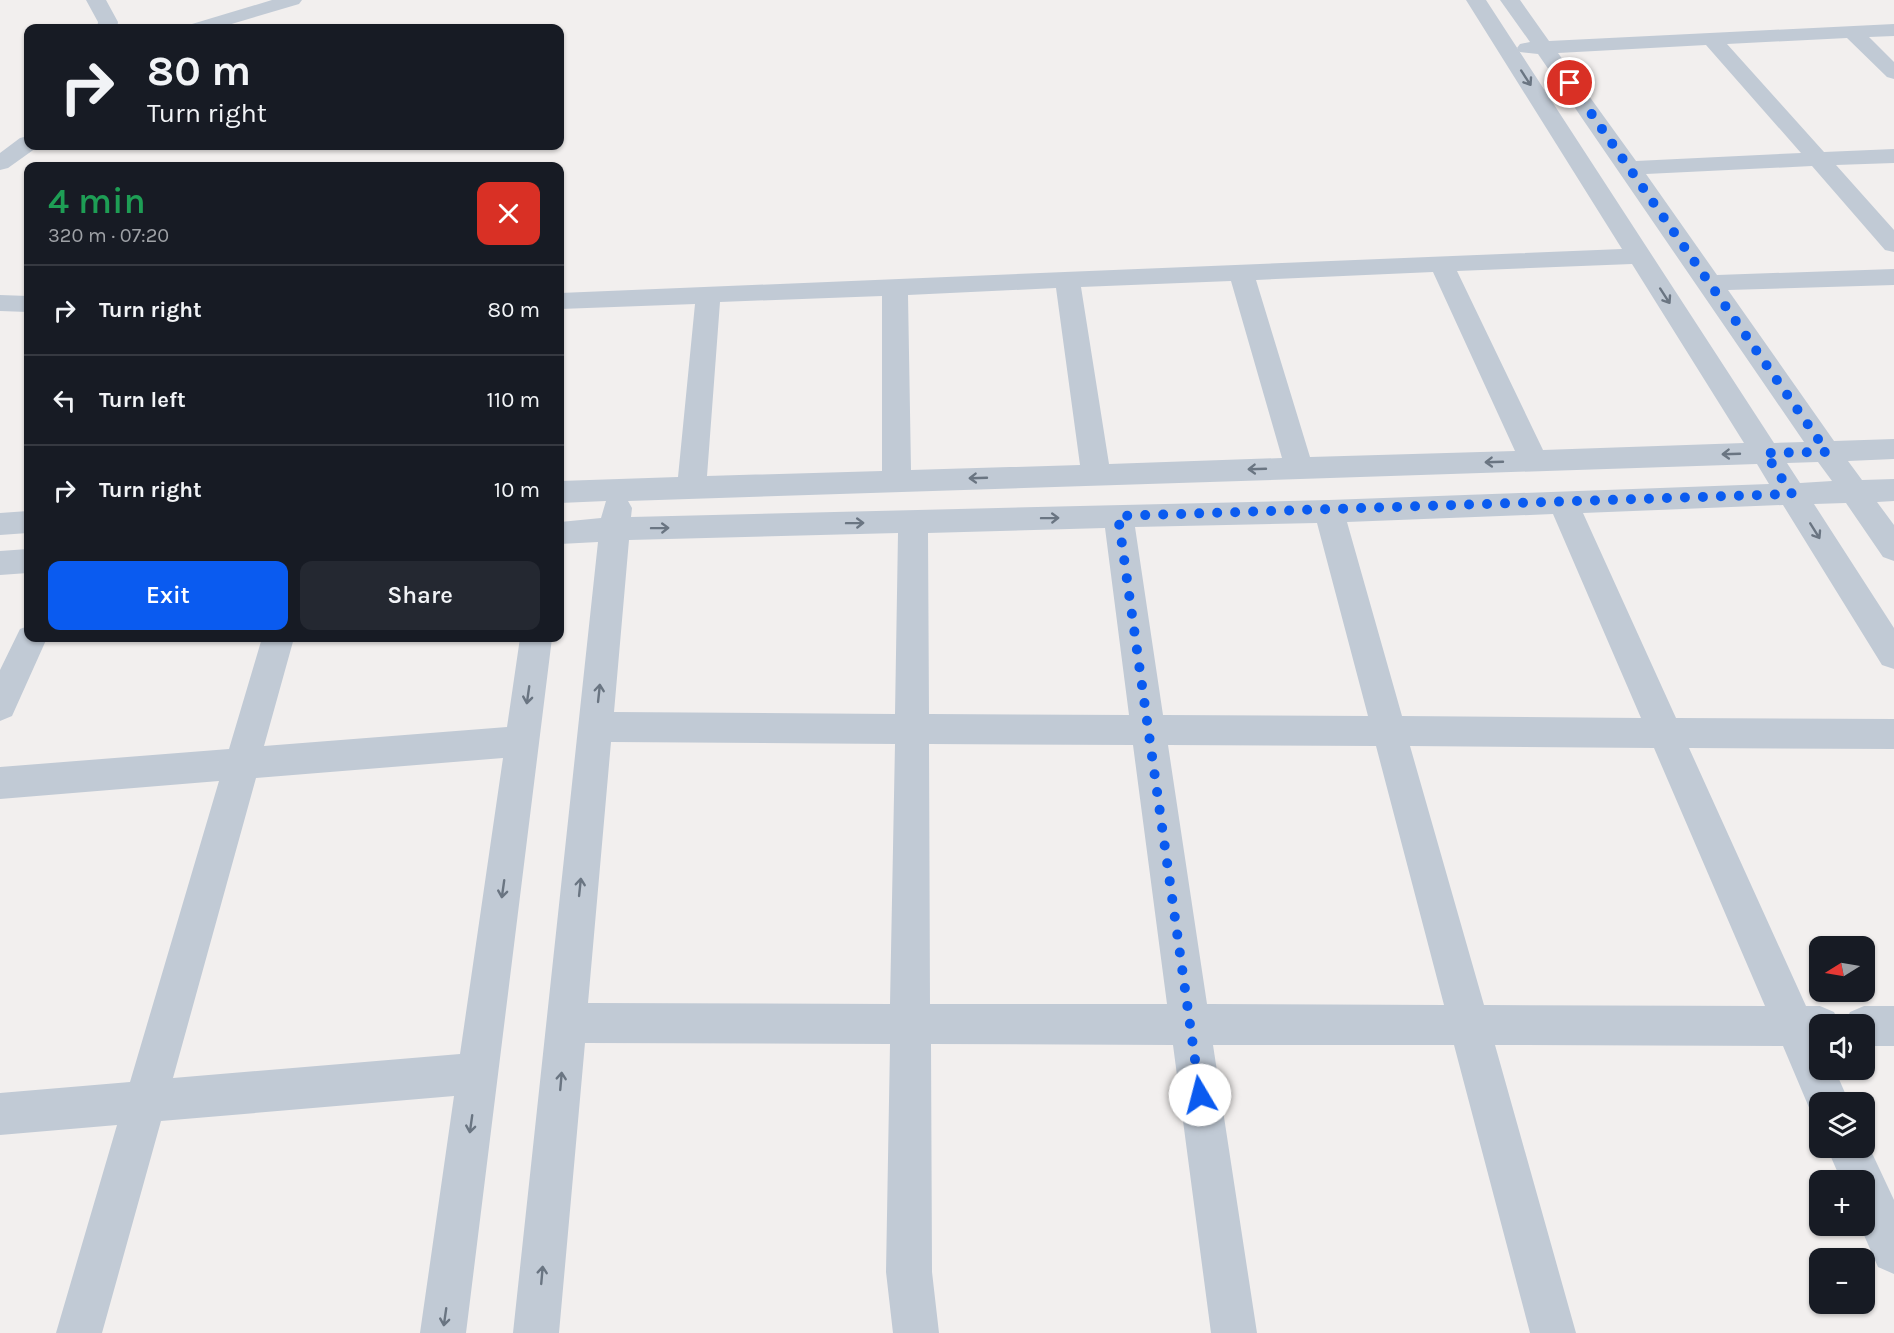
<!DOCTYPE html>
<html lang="en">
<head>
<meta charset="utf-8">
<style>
	:root { --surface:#171b24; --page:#242831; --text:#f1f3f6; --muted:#9ea1a6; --line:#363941; --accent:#0a5bf0 }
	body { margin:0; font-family:Karla,sans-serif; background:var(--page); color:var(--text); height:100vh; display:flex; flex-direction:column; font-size:22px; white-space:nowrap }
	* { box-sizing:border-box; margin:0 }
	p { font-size:20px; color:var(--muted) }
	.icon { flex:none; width:33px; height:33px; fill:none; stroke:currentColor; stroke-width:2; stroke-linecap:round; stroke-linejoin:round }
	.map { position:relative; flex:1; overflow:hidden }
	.side { position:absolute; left:24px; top:162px; width:540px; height:480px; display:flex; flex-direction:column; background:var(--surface); border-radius:12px; box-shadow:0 2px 4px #0004 }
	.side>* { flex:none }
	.top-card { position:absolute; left:24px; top:24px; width:540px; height:126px; border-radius:12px; box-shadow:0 2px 4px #0004; background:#171b24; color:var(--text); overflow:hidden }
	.needle { width:39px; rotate:259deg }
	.fabs { position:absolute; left:1809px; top:936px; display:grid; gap:12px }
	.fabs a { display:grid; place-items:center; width:66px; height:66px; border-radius:12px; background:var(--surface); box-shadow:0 2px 4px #0004; font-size:30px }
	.pin { position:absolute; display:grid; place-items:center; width:51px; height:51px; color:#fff; margin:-26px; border:3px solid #fff; border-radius:50%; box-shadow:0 2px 6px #0007 }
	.me { position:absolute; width:66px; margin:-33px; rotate:352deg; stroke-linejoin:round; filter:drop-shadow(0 0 4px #0008) }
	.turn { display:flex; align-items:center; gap:21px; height:126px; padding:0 24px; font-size:27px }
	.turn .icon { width:78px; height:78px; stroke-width:2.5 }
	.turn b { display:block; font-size:42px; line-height:51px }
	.round { display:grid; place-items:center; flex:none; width:63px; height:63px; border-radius:12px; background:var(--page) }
	.head { display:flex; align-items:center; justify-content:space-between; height:102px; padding:0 24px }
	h1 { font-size:36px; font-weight:600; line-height:45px; color:#1e9e55 }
	.action { display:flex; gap:12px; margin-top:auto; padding:12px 24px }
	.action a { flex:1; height:69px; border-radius:12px; background:var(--accent); color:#fff; font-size:24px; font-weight:600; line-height:69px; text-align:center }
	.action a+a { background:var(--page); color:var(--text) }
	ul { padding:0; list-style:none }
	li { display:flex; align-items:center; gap:18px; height:90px; padding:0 24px; border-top:2px solid var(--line) }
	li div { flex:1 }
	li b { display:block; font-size:22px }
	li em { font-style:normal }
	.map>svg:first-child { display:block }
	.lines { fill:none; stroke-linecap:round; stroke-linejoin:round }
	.minor { fill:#c1cad5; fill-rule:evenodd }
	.oneway { stroke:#6a7582 }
	.route { stroke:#0a5bf0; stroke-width:10; stroke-dasharray:0 18 }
</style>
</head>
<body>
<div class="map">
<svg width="1894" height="1333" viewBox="0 0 1894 1333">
	<rect width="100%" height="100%" fill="#f2efee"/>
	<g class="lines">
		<!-- minor -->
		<g class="minor">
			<path d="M 86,0 L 106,0 L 118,22 L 117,28 L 97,28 L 98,22 Z"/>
			<path d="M 272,0 L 302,0 L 299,4 L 218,28 L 189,28 L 192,24 Z"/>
			<path d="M 1466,0 L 1486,0 L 1774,443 L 1804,442 L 1538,54 L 1520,52 L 1517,48 L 1520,44 L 1530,42 L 1500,0 L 1520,0 L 1549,41 L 1894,24 L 1894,36 L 1869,37 L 1894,62 L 1894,79 L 1887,77 L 1847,38 L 1727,44 L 1824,152 L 1894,149 L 1894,163 L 1836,165 L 1894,230 L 1894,252 L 1885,250 L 1812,166 L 1646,174 L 1717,275 L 1894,269 L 1894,285 L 1728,290 L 1834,441 L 1894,439 L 1894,459 L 1848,461 L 1862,480 L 1894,479 L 1894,501 L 1877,502 L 1894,525 L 1894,561 L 1883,557 L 1846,503 L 1814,504 L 1894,628 L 1894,669 L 1882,665 L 1783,505 L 1583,513 L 1676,718 L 1894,719 L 1894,749 L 1689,748 L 1806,1006 L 1820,1006 L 1834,1012 L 1840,1024 L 1820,1024 L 1820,1070 L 1835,1070 L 1849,1102 L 1820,1102 L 1820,1119 L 1813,1117 L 1783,1046 L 1495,1045 L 1576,1333 L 1530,1333 L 1454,1045 L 1213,1045 L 1257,1333 L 1211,1333 L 1173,1045 L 931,1044 L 932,1272 L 939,1333 L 893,1333 L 886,1272 L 890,1044 L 585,1043 L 559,1333 L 513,1333 L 598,542 L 560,544 L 560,522 L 601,518 L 606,501 L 560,503 L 560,481 L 678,477 L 695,304 L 560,309 L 560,293 L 1622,249 ZM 1706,45 L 1801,153 L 1636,161 L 1558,53 ZM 1632,264 L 1744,443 L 1543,450 L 1457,271 ZM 1433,272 L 1515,451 L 1310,457 L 1256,280 ZM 1231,281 L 1282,458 L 1109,464 L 1081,287 ZM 1056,288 L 1080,465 L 911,470 L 908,295 ZM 882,296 L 882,471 L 707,476 L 720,302 ZM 1818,462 L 1832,481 L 1800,483 L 1787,463 ZM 1757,464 L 1769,484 L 1329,500 L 631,517 L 632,508 L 628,501 ZM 1553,514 L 1641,718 L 1402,716 L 1347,522 ZM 1317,523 L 1368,716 L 1163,715 L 1135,527 ZM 1105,528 L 1129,715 L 929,714 L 928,533 ZM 898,533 L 895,714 L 614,712 L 629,540 ZM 611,742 L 895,744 L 890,1004 L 588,1003 ZM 929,744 L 1133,745 L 1167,1004 L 930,1004 ZM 1168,745 L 1376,746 L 1444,1005 L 1207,1004 ZM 1410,746 L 1654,748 L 1765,1006 L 1484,1005 Z"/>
			<path d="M 28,136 L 28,146 L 37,146 L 36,148 L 8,168 L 0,170 L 0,153 L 20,138 Z"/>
			<path d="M 0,295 L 28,296 L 28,312 L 0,311 Z"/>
			<path d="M 28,511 L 28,533 L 0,535 L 0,513 Z"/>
			<path d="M 28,549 L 28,573 L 0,575 L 0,551 Z"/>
			<path d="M 28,626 L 28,638 L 47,638 L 12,716 L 0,721 L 0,670 L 20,629 Z"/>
			<path d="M 262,638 L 294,638 L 264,746 L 507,727 L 520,638 L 552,638 L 466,1333 L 420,1333 L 454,1096 L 161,1121 L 102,1333 L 56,1333 L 117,1125 L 0,1135 L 0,1093 L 130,1082 L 219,781 L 0,799 L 0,767 L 229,749 ZM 503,758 L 460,1054 L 173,1078 L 256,778 Z"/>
			<path d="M 1864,1006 L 1894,1006 L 1894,1046 L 1864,1046 L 1864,1024 L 1844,1024 L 1850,1012 Z"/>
			<path d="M 1864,1136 L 1894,1200 L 1894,1274 L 1878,1267 L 1860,1226 L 1864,1226 L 1864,1180 L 1841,1180 L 1827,1148 L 1864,1148 Z"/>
		</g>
	</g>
	<!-- one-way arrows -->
	<defs><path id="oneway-shaft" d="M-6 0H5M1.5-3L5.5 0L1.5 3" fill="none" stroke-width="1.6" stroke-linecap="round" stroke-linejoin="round" transform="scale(1.5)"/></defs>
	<g class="oneway">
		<use href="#oneway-shaft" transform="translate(1526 78) rotate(57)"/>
		<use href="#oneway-shaft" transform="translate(1665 296) rotate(57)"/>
		<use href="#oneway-shaft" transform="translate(1731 454) rotate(178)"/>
		<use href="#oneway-shaft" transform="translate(1494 462) rotate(178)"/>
		<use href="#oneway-shaft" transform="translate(1257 469) rotate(178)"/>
		<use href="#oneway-shaft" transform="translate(978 478) rotate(178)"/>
		<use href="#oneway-shaft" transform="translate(1050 518) rotate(-1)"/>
		<use href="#oneway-shaft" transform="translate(855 523) rotate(-1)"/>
		<use href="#oneway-shaft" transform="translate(660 528) rotate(-1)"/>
		<use href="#oneway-shaft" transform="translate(1815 531) rotate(58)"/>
		<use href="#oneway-shaft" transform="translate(599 693) rotate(-84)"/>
		<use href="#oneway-shaft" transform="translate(528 695) rotate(98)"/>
		<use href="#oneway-shaft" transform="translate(580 887) rotate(-84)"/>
		<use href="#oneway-shaft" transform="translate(503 889) rotate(98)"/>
		<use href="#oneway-shaft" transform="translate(561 1081) rotate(-85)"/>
		<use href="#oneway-shaft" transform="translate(471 1124) rotate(98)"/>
		<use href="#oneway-shaft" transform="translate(542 1275) rotate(-85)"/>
		<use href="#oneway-shaft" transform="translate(445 1317) rotate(98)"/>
	</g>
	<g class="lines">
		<!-- route -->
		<path class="route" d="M 1200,1095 L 1118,516 L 1792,494 L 1765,453 L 1827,452 L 1570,83"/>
	</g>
</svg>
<div class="fabs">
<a><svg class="needle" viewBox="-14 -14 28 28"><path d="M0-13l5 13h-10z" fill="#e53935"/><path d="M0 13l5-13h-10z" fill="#9ea1a6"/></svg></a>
<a><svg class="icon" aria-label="sound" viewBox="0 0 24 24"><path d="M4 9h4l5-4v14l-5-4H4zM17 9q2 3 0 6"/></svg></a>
<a><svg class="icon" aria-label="layers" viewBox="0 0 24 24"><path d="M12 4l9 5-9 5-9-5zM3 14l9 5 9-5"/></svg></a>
<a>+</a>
<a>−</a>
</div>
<div class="pin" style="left:1570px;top:83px;background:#d93025"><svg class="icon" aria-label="arrive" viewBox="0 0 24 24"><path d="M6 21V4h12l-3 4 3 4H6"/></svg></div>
<svg class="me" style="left:1200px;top:1095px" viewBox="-20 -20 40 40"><circle r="19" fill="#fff"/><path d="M0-13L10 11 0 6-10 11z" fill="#0a5bf0"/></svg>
<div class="top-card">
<div class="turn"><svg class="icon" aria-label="right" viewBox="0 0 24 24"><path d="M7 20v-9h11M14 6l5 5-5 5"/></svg><div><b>80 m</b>Turn right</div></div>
</div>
<section class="side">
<div class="head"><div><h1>4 min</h1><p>320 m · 07:20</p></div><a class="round" style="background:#d93025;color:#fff"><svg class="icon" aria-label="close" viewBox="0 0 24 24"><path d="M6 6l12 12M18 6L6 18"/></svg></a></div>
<ul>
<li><svg class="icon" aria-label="right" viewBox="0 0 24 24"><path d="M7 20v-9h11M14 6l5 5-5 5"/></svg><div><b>Turn right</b></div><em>80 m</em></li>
<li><svg class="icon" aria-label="left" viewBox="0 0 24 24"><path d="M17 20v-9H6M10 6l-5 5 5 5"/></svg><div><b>Turn left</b></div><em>110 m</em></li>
<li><svg class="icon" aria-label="right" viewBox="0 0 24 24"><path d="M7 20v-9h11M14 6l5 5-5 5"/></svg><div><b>Turn right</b></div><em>10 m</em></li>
</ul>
<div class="action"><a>Exit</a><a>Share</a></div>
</section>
</div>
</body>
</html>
